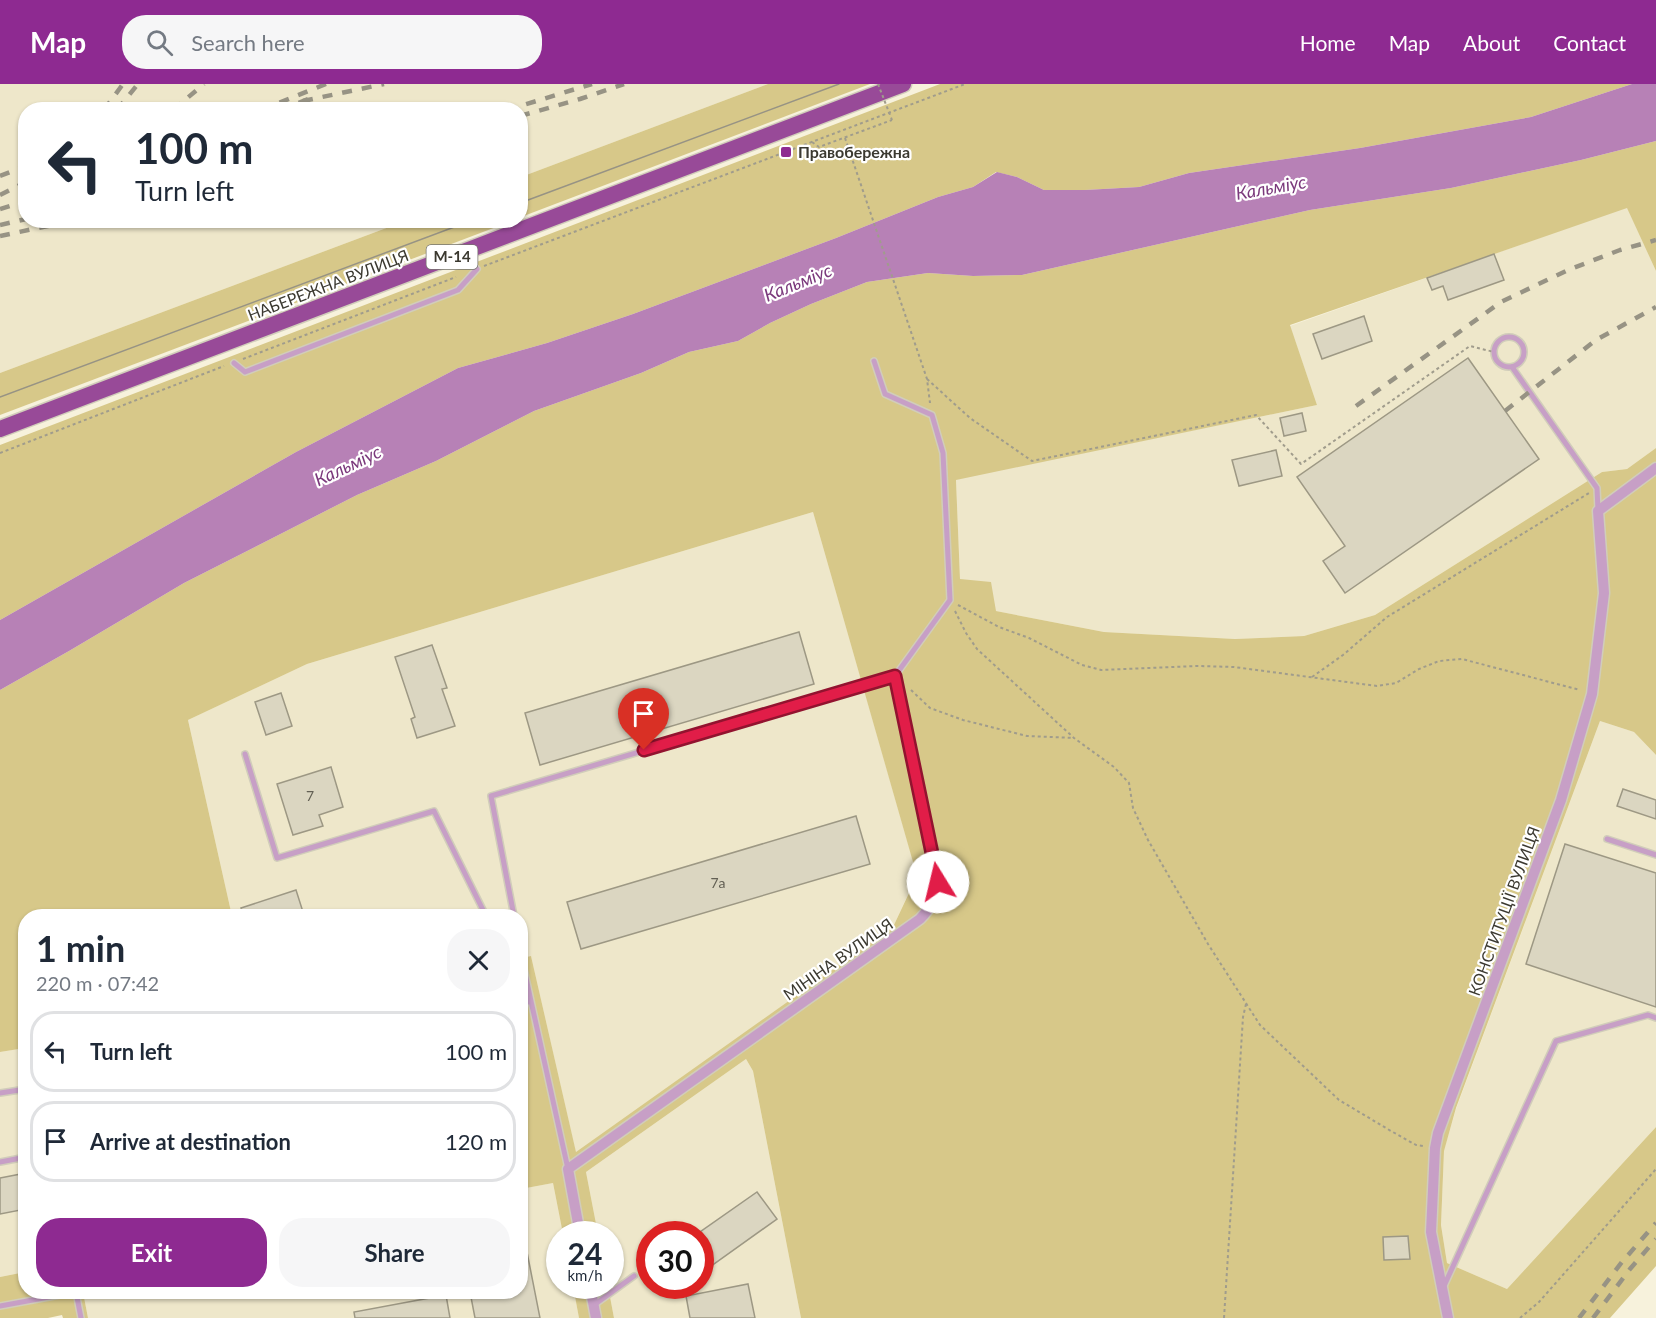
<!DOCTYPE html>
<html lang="en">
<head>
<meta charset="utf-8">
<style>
	:root { --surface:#fff; --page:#f6f6f7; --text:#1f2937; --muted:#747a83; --line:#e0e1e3; --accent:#8e2a91 }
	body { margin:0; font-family:Lato,sans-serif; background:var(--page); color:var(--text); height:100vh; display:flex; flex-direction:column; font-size:22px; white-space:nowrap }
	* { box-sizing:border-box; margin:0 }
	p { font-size:20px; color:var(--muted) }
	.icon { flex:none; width:33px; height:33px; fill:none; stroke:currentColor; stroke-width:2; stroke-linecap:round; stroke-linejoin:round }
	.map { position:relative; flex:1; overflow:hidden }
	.drawer { position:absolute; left:18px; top:825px; width:510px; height:390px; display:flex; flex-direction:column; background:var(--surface); border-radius:24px; box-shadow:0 2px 4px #0004 }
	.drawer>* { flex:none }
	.top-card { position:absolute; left:18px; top:18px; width:510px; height:126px; border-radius:24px; box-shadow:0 2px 4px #0004; background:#fff; color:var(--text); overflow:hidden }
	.speed { position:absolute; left:546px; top:1137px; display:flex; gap:12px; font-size:30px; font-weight:700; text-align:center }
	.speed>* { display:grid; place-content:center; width:78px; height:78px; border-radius:50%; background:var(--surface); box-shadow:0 2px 4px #0004; line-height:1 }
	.speed small { font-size:15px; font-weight:400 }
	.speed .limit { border:9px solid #d22; background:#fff; color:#111 }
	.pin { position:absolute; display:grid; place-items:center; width:51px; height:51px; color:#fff; margin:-62px -26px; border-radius:50% 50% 50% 0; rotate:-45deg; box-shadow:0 0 6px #0007 }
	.pin .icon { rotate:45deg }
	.me { position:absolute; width:66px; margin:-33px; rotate:351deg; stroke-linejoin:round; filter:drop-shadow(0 0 4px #0008) }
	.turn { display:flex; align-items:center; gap:21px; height:126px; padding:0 18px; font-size:27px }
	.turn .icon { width:78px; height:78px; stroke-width:2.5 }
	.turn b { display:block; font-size:42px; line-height:51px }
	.round { display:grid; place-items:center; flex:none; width:63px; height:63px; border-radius:24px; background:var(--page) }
	.headline { display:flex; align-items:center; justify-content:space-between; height:102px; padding:0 18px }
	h1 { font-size:36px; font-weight:700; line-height:45px }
	.cta { display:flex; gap:12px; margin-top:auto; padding:12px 18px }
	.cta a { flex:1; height:69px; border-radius:24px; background:var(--accent); color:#fff; font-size:24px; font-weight:700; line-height:69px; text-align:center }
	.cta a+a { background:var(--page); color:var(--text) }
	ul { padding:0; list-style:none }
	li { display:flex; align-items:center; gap:18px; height:81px; margin:0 12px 9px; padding:0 6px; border:3px solid var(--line); border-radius:24px }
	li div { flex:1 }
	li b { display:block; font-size:22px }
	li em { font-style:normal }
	header { display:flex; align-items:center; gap:36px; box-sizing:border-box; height:84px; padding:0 30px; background:var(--accent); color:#fff }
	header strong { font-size:28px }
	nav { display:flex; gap:33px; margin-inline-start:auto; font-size:21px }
	.search { width:420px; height:54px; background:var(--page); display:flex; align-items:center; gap:15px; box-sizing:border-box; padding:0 21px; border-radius:24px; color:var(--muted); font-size:22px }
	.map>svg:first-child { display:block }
	.built { fill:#eee7ca; fill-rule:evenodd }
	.green { fill:#d7c889 }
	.water { fill:#b781b6 }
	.building { fill:#dbd6c1; stroke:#9d9884; stroke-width:1.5 }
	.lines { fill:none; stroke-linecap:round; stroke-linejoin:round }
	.service-casing { stroke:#d1cdba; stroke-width:8 }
	.minor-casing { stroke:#d1cdba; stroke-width:13 }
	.trunk-casing { stroke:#d1cdba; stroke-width:19 }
	.path { stroke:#a09c8c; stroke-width:2; stroke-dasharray:3 3; stroke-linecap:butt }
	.service { stroke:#c79fc6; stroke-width:5 }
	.minor { stroke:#c79fc6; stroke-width:10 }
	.trunk { stroke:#984a98; stroke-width:16 }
	.tram { stroke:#979384; stroke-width:1.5 }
	.rail { stroke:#979384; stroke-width:4.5; stroke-dasharray:10 10; stroke-linecap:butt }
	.path-bridge { stroke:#a09c8c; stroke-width:2; stroke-dasharray:3 3; stroke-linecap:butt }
	.route-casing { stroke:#92132f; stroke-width:15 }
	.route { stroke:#e11d48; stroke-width:10 }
	.poi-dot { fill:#8e2a91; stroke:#fff; stroke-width:2 }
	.labels { text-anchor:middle; stroke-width:4.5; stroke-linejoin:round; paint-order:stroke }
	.number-label { font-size:14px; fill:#636054 }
	.shield { fill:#fff; stroke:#76746e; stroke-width:1.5 }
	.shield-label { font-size:15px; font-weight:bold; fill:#3b3930 }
	.poi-label { font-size:16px; font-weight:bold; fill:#3b3930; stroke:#fff; text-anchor:start }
	.street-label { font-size:16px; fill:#3b3930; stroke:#fff }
	.water-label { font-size:18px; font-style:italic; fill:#7b397c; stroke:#fff }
</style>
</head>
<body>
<header>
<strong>Map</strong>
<div class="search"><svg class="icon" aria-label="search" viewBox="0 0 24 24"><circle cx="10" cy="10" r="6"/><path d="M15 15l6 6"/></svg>Search here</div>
<nav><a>Home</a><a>Map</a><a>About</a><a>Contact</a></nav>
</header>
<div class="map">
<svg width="1656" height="1234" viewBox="0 0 1656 1234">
	<rect width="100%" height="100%" fill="#f7f2dc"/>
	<!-- built -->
	<g class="built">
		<path d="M 0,0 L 768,0 L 521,93 L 520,26 L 26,26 L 26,136 L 405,137 L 0,289 Z"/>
		<path d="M 1627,123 L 1656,187 L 1656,364 L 1627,385 L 1602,388 L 1375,531 L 1304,552 L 1235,555 L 1104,548 L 996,527 L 960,496 L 956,395 L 1317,321 L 1290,242 Z"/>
		<path d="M 813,428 L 917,791 L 893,843 L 576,1069 L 531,872 L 521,874 L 520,832 L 232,832 L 188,636 L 307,580 Z"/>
		<path d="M 1600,637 L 1634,648 L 1656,671 L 1656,1043 L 1507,1205 L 1447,1179 L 1441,1141 L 1444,1066 L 1456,1025 Z"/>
		<path d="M 25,964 L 25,1188 L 0,1193 L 0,968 Z"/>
		<path d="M 746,975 L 753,987 L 801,1234 L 614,1234 L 608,1202 L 610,1202 L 610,1150 L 598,1150 L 586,1088 ZM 650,1150 L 700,1150 L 700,1202 L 650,1202 Z"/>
		<path d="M 553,1099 L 563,1150 L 560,1150 L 560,1202 L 573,1202 L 579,1234 L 88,1234 L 83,1208 L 520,1208 L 521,1105 Z"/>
	</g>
	<!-- green -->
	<g class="green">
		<path d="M 768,0 L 870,0 L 521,133 L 521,93 Z"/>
		<path d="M 940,0 L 1632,0 L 1531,33 L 1360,64 L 1189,89 L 1139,103 L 1085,106 L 1044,106 L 1017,93 L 996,88 L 973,103 L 938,113 L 836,154 L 633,230 L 547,259 L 458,284 L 296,368 L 0,536 L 0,361 Z"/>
		<path d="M 1656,57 L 1656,187 L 1627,124 L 1290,241 L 1317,321 L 956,396 L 960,495 L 991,498 L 996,527 L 1104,548 L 1235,555 L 1304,552 L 1375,531 L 1602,388 L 1627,385 L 1656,364 L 1656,671 L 1634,648 L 1600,637 L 1456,1024 L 1444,1067 L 1441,1141 L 1447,1179 L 1507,1205 L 1656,1043 L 1656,1182 L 1610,1234 L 801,1234 L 753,987 L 746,975 L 586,1088 L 598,1150 L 563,1150 L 553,1099 L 521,1105 L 521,874 L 531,872 L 576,1068 L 893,843 L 917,792 L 813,428 L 307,580 L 188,636 L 232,832 L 26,832 L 25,964 L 0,968 L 0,606 L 69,567 L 184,499 L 357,411 L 436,377 L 534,327 L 641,289 L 689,268 L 738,257 L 770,239 L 811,220 L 867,198 L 928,189 L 973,192 L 1022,191 L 1310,126 L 1451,104 L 1581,76 Z"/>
		<path d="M 405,137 L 512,137 L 0,331 L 0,289 Z"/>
		<path d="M 25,1188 L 26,1208 L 83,1208 L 88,1234 L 63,1234 L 62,1231 L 48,1234 L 0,1234 L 0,1193 Z"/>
		<path d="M 573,1202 L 608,1202 L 614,1234 L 579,1234 Z"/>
	</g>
	<!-- water -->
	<path class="water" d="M 1632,0 L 1656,0 L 1656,57 L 1581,76 L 1451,104 L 1310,126 L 1022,191 L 973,192 L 928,189 L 867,198 L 811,220 L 770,239 L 738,257 L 689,268 L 641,289 L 534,327 L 436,377 L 357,411 L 184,499 L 69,567 L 0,606 L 0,536 L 296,368 L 458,284 L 547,259 L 633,230 L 836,154 L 938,113 L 973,103 L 997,88 L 1017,93 L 1044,106 L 1085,106 L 1139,103 L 1189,89 L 1360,64 L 1531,33 Z"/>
	<!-- building -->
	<g class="building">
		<path d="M 1494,170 L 1504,196 L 1448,216 L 1443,202 L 1432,206 L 1427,194 Z"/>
		<path d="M 1364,232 L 1372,257 L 1322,275 L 1313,250 Z"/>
		<path d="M 1468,274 L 1539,375 L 1345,509 L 1323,477 L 1345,462 L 1297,393 Z"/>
		<path d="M 1302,329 L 1306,347 L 1284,352 L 1280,334 Z"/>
		<path d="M 1276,366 L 1282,392 L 1239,402 L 1232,376 Z"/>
		<path d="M 799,548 L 814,600 L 540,681 L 525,629 Z"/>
		<path d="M 432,561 L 447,604 L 442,605 L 455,642 L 417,654 L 411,635 L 415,633 L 395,573 Z"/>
		<path d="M 281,609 L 292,642 L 266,651 L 255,618 Z"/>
		<path d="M 331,683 L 343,723 L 319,731 L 323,742 L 293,751 L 277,700 Z"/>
		<path d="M 1623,705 L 1656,716 L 1656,735 L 1617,722 Z"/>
		<path d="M 856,732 L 870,780 L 581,865 L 567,818 Z"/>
		<path d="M 1565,760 L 1656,789 L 1656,923 L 1526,880 Z"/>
		<path d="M 296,806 L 303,828 L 288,832 L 244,832 L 241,824 Z"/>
		<path d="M 26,1089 L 26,1125 L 0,1130 L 0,1094 Z"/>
		<path d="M 757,1108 L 777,1135 L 700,1190 L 700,1148 Z"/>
		<path d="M 1408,1152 L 1410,1175 L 1384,1176 L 1383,1153 Z"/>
		<path d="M 520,1163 L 526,1163 L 540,1234 L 475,1234 L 470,1208 L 520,1208 Z"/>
		<path d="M 748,1200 L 755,1234 L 690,1234 L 686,1212 Z"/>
		<path d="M 446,1211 L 450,1234 L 355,1234 L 354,1228 Z"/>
	</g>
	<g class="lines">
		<defs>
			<g id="service">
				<circle cx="1509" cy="268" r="15"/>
				<path d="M 234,279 L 245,288 L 458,206 L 477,185"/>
				<path d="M 1512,283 L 1597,404 L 1598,426"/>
				<path d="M 245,670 L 277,774 L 434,727 L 486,832"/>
				<path d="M 1607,755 L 1656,771"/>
				<path d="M 514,832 L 491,712 L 895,592 L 950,516 L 943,369 L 932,331 L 885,310 L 874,277"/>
				<path d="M 520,867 L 568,1085"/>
				<path d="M 520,903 L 528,918"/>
				<path d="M 0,1009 L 26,1005"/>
				<path d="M 0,1078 L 26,1073"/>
				<path d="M 1444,1202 L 1556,957 L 1648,931 L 1656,934"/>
				<path d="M 594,1221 L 634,1192"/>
				<path d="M 0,1222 L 76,1208 L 81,1234"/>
			</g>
			<g id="minor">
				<path d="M 580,1150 L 568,1085 L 920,835 C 933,822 938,808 937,790 L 895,592"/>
				<path d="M 590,1202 L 596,1234"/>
				<path d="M 1448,1234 L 1431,1148 L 1435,1064 L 1438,1049 L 1561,716 L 1592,610 L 1604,509 L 1598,427 L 1656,384"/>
			</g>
			<path id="trunk" d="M 0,345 L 903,0"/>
		</defs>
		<!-- service casing -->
		<use href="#service" class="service-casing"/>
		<!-- minor casing -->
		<use href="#minor" class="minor-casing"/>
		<!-- trunk casing -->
		<use href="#trunk" class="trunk-casing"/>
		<!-- path -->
		<g class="path">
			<path d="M 845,54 L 927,295 L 930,319"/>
			<path d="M 812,58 L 819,63 L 892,36"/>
			<path d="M 484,182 L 965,0"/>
			<path d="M 243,275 L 456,193"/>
			<path d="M 927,295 L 970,334 L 1032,377 L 1256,331 L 1301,380 L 1470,262 L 1494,268"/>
			<path d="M 0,369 L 224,282"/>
			<path d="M 958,521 L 999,543 L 1029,554 L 1082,581 L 1101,586 L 1198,582 L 1234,583 L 1377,602 L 1396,599 L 1419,585 L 1439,577 L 1462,575 L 1580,606"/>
			<path d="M 955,527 L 966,549 L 977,565 L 1074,654 L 1114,683 L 1129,699 L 1133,724 L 1148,756 L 1208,860 L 1260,941 L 1339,1016 L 1391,1047 L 1416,1061 L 1423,1062"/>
			<path d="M 1312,593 L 1343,571 L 1387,533 L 1589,409"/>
			<path d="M 911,606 L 930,624 L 963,636 L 1027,652 L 1074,654"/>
			<path d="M 1224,1234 L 1243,933 L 1246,920"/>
			<path d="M 1520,1234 L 1539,1218 L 1656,1085"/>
		</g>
		<!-- service -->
		<use href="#service" class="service"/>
		<!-- minor -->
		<use href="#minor" class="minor"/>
		<!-- trunk -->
		<use href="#trunk" class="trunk"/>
		<!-- tram -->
		<g class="tram">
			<path d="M 520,119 L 839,0"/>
			<path d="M 0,313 L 473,136"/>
		</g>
		<!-- rail -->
		<g class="rail">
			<path d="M 303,17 L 384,0"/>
			<path d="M 104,26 L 123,0"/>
			<path d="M 117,26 L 138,0"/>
			<path d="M 173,26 L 204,0"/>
			<path d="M 261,26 L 326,0"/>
			<path d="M 280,26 L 311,14"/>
			<path d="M 507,26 L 592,0"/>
			<path d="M 520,32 L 580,15 L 624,0"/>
			<path d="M 0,92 L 26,82"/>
			<path d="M 0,111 L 26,98"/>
			<path d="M 0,125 L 26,117"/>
			<path d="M 0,141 L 26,135"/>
			<path d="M 0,152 L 76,136"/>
			<path d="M 1356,322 L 1501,218 L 1568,186 L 1620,166 L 1656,156"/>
			<path d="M 1505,327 L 1596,256 L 1656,223"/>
			<path d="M 1579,1234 L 1622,1178 L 1656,1139"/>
			<path d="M 1593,1234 L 1630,1185 L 1656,1155"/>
		</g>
		<!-- path-bridge -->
		<path class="path-bridge" d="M 878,0 L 892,36"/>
	</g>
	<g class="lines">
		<defs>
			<path id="route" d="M 644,666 L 895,592 L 938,798"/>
		</defs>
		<!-- route casing -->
		<use href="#route" class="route-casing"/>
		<!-- route -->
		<use href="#route" class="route"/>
	</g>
	<!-- markers -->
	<rect class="poi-dot" x="780" y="62" width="12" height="12" rx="3"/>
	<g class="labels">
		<!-- number labels -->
		<g class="number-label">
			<text x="310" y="717">7</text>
			<text x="718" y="804">7а</text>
		</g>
		<!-- shield labels -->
		<rect class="shield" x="426.5" y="161" width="51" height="24" rx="4.5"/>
		<g class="shield-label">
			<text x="452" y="178">М-14</text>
		</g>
		<!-- poi labels -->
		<g class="poi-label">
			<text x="798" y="74">Правобережна</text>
		</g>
		<!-- street labels -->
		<g class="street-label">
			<text transform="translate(328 201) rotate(-21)" y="6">НАБЕРЕЖНА ВУЛИЦЯ</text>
			<text transform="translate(1504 827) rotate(-70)" y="6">КОНСТИТУЦІЇ ВУЛИЦЯ</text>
			<text transform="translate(838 875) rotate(-35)" y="6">МІНІНА ВУЛИЦЯ</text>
		</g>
		<!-- water labels -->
		<g class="water-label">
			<text transform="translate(1271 104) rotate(-10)" y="6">Кальміус</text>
			<text transform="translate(798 199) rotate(-22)" y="6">Кальміус</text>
			<text transform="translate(348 382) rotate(-25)" y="6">Кальміус</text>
		</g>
	</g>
</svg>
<div class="speed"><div>24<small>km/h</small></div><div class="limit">30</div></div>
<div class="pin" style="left:644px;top:666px;background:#d93025"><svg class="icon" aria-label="arrive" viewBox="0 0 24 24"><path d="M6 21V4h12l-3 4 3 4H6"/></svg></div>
<svg class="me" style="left:938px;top:798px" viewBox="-20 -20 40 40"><circle r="19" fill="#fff"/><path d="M0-13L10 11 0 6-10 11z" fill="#e11d48"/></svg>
<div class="top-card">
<div class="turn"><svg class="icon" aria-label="left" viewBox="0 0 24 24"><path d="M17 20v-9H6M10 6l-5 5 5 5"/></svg><div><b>100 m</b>Turn left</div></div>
</div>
<section class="drawer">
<div class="headline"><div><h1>1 min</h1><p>220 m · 07:42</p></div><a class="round"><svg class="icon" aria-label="close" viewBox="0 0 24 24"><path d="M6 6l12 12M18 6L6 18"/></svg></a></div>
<ul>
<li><svg class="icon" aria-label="left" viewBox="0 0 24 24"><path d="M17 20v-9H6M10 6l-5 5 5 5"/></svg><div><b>Turn left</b></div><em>100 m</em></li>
<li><svg class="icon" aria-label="arrive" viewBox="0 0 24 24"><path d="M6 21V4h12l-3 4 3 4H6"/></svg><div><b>Arrive at destination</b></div><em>120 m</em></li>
</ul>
<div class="cta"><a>Exit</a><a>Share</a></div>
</section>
</div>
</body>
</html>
